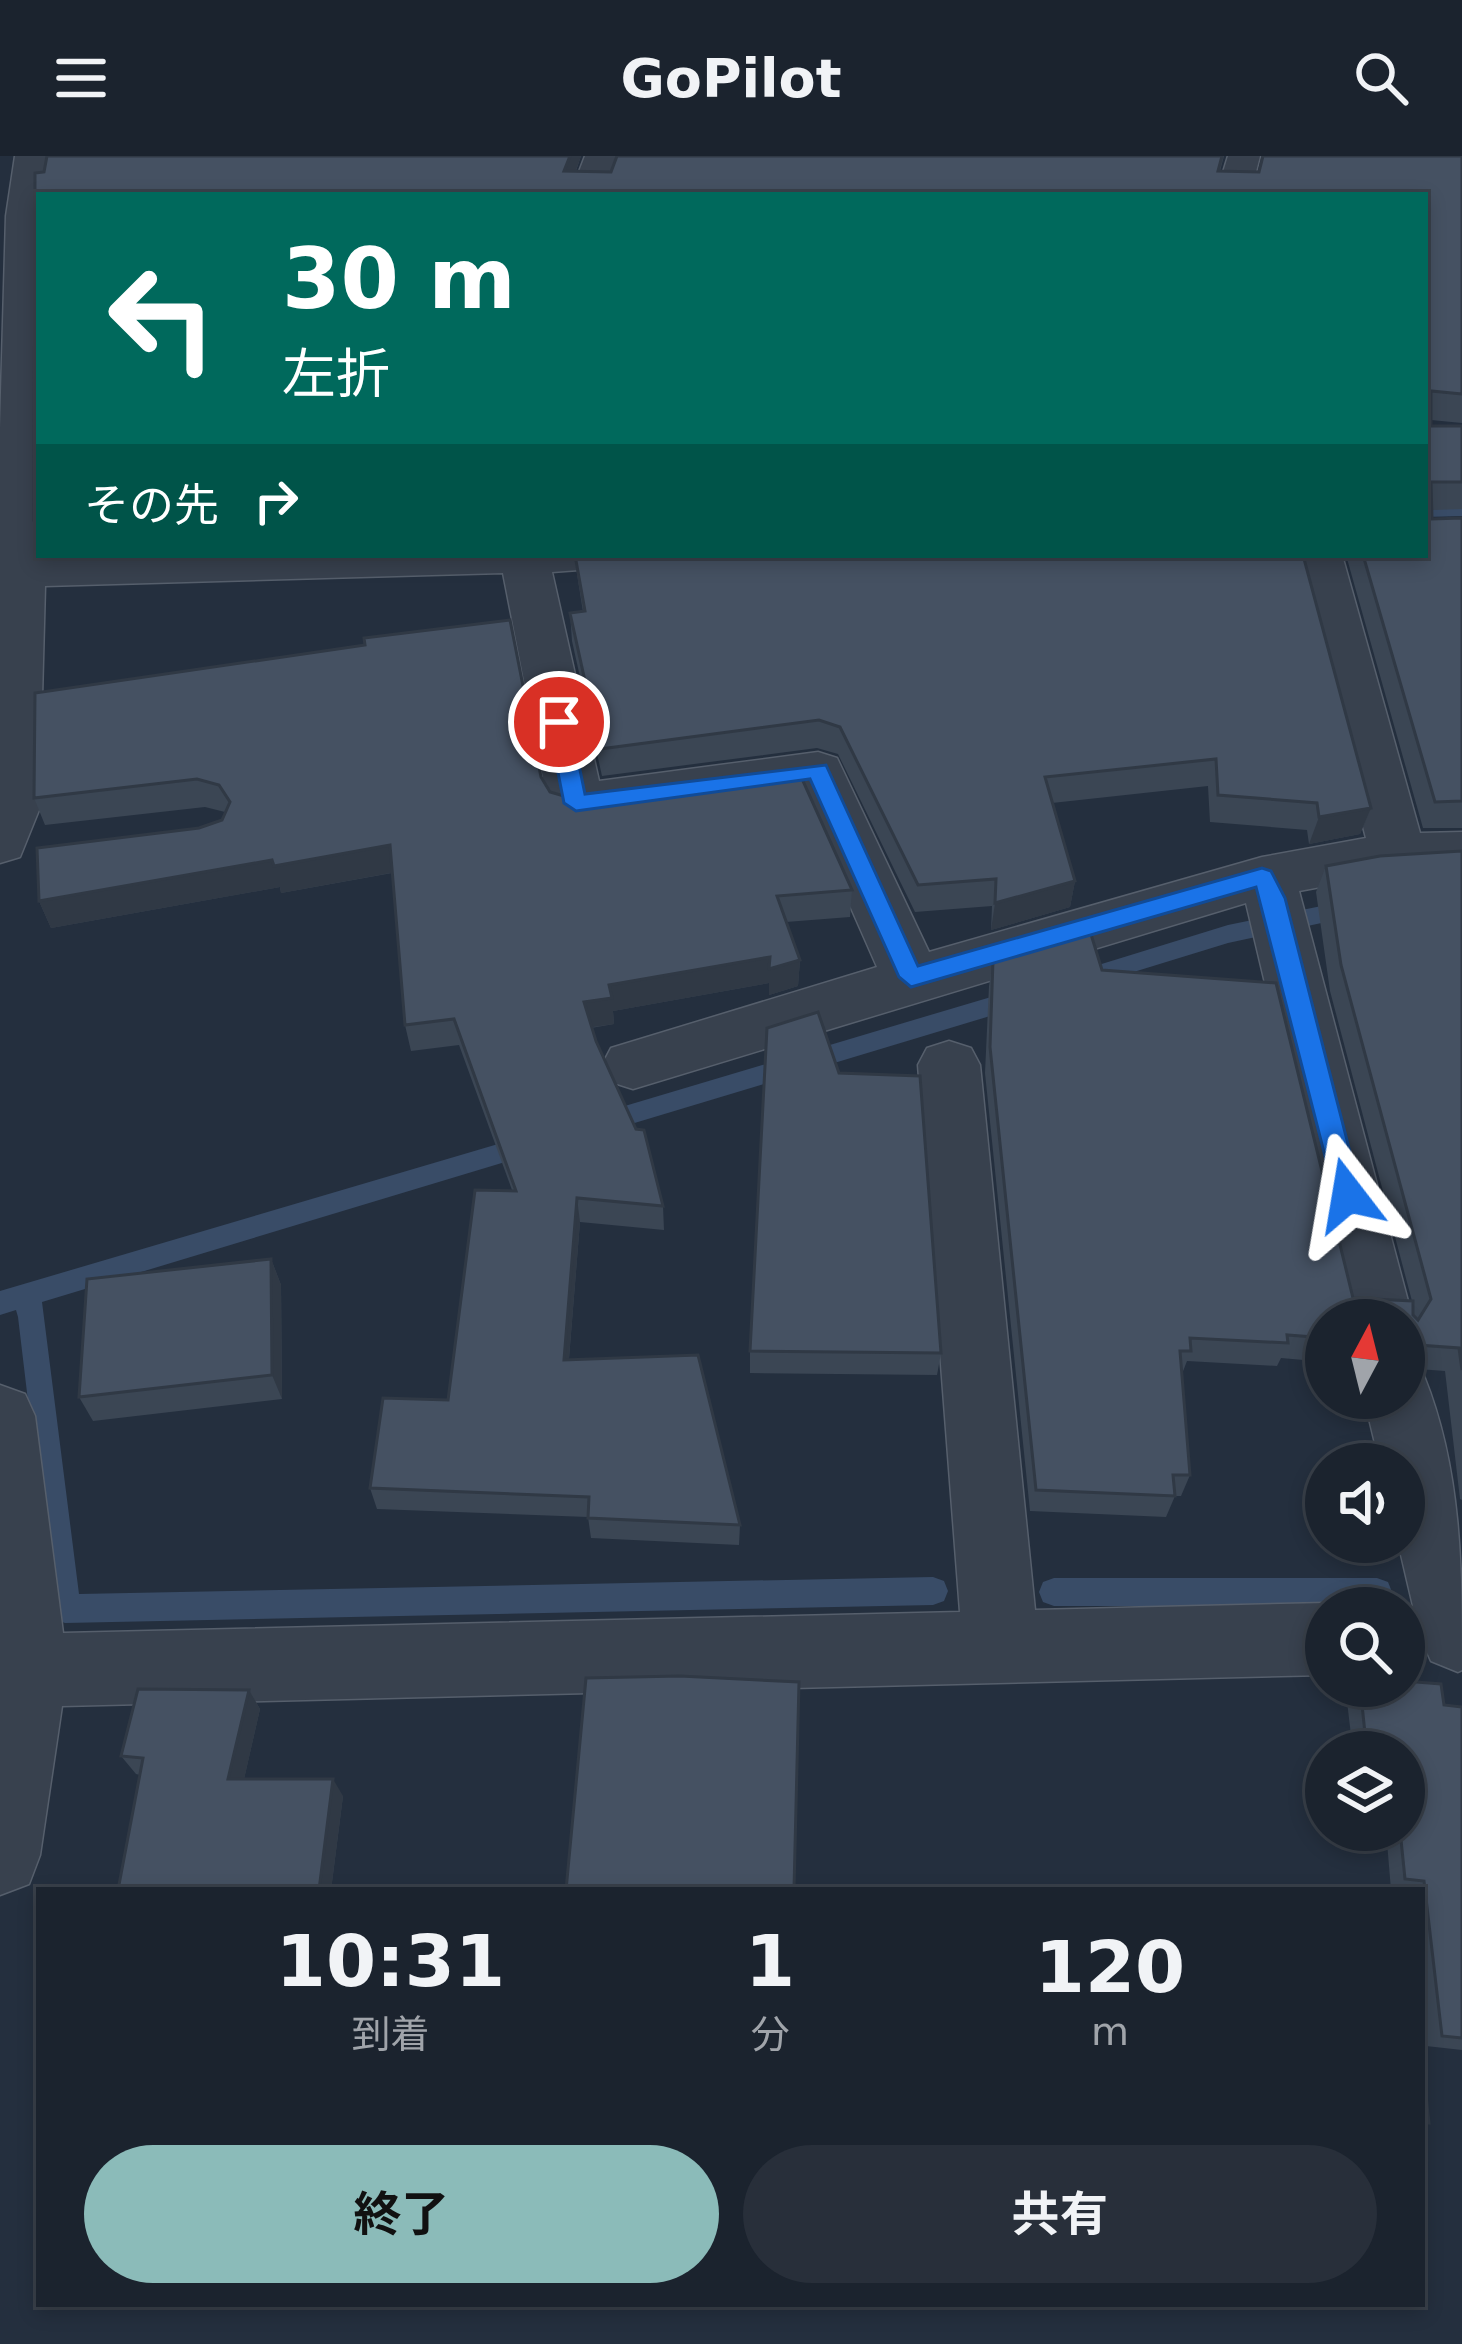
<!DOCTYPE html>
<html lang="ja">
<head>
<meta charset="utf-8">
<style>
	:root { --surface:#1b232e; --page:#282f3a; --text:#f1f3f6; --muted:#a0a4aa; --line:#39404a; --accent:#8bbbb9 }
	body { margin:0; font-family:"DejaVu Sans","Noto Sans JP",sans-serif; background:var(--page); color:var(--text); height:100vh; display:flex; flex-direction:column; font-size:45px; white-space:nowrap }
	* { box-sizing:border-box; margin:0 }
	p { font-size:39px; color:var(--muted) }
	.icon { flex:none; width:66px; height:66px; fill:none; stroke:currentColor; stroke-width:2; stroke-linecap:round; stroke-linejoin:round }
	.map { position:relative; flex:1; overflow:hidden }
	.sheet { position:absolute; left:36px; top:1731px; width:1389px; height:420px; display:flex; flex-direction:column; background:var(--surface); border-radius:0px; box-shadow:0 6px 18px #0003,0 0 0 3px var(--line) }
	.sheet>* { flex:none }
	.banner { position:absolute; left:36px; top:36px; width:1392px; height:366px; border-radius:0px; box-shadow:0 6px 18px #0003,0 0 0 3px var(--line); background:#00695c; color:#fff; overflow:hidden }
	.needle { width:78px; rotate:7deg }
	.fabs { position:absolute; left:1305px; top:1143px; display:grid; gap:24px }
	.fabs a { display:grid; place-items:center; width:120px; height:120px; border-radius:50%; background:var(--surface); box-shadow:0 6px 18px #0003,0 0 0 3px var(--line); font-size:60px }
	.pin { position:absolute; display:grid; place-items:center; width:102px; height:102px; color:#fff; margin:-51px; border:6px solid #fff; border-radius:50%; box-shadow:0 3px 12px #0007 }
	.me { position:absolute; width:132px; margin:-66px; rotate:346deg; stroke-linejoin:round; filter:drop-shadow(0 0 9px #0008) }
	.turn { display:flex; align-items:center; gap:42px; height:252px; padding:0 48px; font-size:54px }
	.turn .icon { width:156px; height:156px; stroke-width:2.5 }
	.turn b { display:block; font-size:84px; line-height:102px }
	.then { display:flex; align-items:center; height:114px; padding:0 48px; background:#0003; gap:24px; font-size:45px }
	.eta { display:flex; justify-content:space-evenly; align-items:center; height:204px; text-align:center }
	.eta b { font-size:72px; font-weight:700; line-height:84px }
	.cta { display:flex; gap:24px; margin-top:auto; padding:24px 48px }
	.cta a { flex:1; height:138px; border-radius:72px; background:var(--accent); color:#111; font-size:48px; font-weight:700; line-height:138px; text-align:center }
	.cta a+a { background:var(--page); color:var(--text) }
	header { display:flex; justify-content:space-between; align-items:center; height:156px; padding:0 48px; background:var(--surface); font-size:54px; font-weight:700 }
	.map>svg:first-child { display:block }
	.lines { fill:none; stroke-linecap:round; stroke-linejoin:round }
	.stream { fill:#394c67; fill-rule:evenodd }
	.service-casing { stroke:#565f6c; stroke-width:3 }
	.minor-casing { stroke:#565f6c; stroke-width:3 }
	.service { fill:#38414e; fill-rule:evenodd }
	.minor { fill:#38414e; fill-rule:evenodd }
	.wall { fill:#3b4654 }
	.shaded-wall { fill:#303945 }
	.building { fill:#455162; stroke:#303945; stroke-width:3 }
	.route { fill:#1a73e8; stroke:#114b97; stroke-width:3 }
</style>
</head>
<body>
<header><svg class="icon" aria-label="menu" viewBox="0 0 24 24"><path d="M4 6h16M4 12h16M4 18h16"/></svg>GoPilot<svg class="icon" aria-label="search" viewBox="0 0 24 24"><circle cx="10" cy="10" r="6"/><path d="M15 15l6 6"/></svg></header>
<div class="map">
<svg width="1462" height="2188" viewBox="0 0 1462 2188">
	<rect width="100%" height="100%" fill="#242f3e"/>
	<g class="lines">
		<!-- stream -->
		<g class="stream">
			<path d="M 1462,348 L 1462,360 L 1425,361 L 1425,349 Z"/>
			<path d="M 1351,744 L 1359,747 L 1363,753 L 1359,759 L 1228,787 L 1075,834 L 1063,825 L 1066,819 L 1228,769 Z"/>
			<path d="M 1021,832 L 1030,834 L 1033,841 L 1030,848 L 598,978 L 585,968 L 598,958 Z"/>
			<path d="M 532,978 L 545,988 L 541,995 L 42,1146 L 79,1438 L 933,1421 L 944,1425 L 948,1435 L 944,1445 L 933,1449 L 65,1467 L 54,1463 L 18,1161 L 16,1154 L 0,1159 L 0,1135 Z"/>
			<path d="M 1054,1422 L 1377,1422 L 1388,1426 L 1392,1436 L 1388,1446 L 1377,1450 L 1054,1450 L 1043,1446 L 1039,1436 L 1043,1426 Z"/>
		</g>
		<defs>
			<path id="service" d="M 1228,0 L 1260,0 L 1250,39 L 1216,39 Z"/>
			<g id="minor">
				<path d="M 15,0 L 55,0 L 49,39 L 39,39 L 39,399 L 641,399 L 633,410 L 552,416 L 599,625 L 818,596 L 837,602 L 929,796 L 1262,701 L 1366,682 L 1292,399 L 1342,399 L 1420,677 L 1462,676 L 1462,716 L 1369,722 L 1299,735 L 1413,1164 L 1404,1182 L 1404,1164 L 1345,1164 L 1246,747 L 633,933 L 611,926 L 602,909 L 611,892 L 877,811 L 800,636 L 576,666 L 557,661 L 548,647 L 503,417 L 45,430 L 39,654 L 20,701 L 0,707 L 0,272 L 6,60 Z"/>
				<path d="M 585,0 L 625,0 L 610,39 L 570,39 Z"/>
				<path d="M 949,885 L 971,892 L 980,909 L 1035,1454 L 1326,1447 L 1338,1452 L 1326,1452 L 1326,1519 L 62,1550 L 40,1699 L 29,1728 L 0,1739 L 0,1229 L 25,1238 L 35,1260 L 63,1477 L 960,1456 L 918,909 L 927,892 Z"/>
				<path d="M 1404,1213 L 1424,1220 C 1462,1314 1462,1414 1462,1514 L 1458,1516 L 1431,1505 L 1420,1480 L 1398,1386 L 1404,1386 L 1404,1308 L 1380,1308 L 1364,1242 L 1404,1242 Z"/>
			</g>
		</defs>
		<!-- service casing -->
		<use href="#service" class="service-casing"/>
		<!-- minor casing -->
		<use href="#minor" class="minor-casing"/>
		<!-- service -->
		<use href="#service" class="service"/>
		<!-- minor -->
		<use href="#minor" class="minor"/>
	</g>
	<!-- wall -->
	<g class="wall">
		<path d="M 47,0 L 581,0 L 576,15 L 611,16 L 617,0 L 1224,0 L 1220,15 L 1259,16 L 1263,0 L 1462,0 L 1462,267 L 1431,264 L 1431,270 L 1462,270 L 1462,353 L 1432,354 L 1432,363 L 1462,362 L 1462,672 L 1423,672 L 1346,399 L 1425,399 L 1425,39 L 39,39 L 39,379 L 34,364 L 35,17 L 44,16 Z"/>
		<path d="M 574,399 L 1371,652 L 1360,678 L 1309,688 L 1307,674 L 1210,666 L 1208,630 L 1052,647 L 1075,725 L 1070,751 L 991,774 L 992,750 L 915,756 L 838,598 L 817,592 L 602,620 L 572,485 L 570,457 L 583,456 Z"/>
		<path d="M 35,537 L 541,621 L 550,636 L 852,734 L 850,761 L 786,766 L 800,804 L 798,830 L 769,839 L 769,827 L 613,855 L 614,868 L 591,872 L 663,1050 L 664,1074 L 580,1066 L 569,1203 L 740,1369 L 739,1389 L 591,1382 L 588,1361 L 377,1353 L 370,1332 L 448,1244 L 512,1034 L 459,889 L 411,895 L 405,869 L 392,717 L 281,737 L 280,731 L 51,772 L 39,745 L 199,672 L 222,664 L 225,656 L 205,651 L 45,669 L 34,642 Z"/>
		<path d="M 1462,695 L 1462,1344 L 1460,1343 L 1445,1215 L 1404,1212 L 1404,1164 L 1326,1164 L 1326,1206 L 1281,1202 L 1277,1210 L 1187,1205 L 1182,1218 L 1190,1319 L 1181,1340 L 1175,1340 L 1166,1361 L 1030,1355 L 985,917 L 989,830 L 993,804 L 1102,814 L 1353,1142 L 1412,1145 L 1330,835 L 1316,736 L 1326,710 Z"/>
		<path d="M 271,1103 L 281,1129 L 282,1243 L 93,1265 L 79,1241 Z"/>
		<path d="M 750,1195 L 941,1197 L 937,1219 L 750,1217 Z"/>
		<path d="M 1352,1530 L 1462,1551 L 1462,1894 L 1426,1890 L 1422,1849 L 1422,1734 L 1391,1734 L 1386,1674 L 1404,1674 L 1404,1596 L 1353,1596 L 1346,1537 Z"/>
		<path d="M 249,1534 L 260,1553 L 244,1623 L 343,1640 L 331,1734 L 118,1734 L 140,1619 L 136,1618 L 121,1600 Z"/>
	</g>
	<!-- shaded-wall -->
	<g class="shaded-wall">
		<path d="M 570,0 L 581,0 L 567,39 L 564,15 Z"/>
		<path d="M 1371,652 L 1360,678 L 1309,688 L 1319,661 Z"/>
		<path d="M 390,689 L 396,716 L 281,737 L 280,731 L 51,772 L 39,745 L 272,704 Z"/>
		<path d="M 1075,725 L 1070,751 L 991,774 L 995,747 Z"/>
		<path d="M 770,801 L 800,804 L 798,830 L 769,839 L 769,827 L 613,855 L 614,868 L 586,872 L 584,846 L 609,829 Z"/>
		<path d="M 577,1042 L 580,1066 L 567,1226 L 564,1204 Z"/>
		<path d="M 271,1103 L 281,1129 L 282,1243 L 272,1219 Z"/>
		<path d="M 249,1534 L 260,1553 L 240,1641 L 228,1623 Z"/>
		<path d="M 333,1623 L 343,1640 L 331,1734 L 319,1734 Z"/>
	</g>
	<!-- building -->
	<g class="building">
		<path d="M 47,0 L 570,0 L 564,15 L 611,16 L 617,0 L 1222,0 L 1218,15 L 1259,16 L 1263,0 L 1462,0 L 1462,238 L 1431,235 L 1431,270 L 1462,270 L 1462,326 L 1431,326 L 1432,363 L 1462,362 L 1462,645 L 1435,646 L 1363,399 L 1425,399 L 1425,39 L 39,39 L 39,364 L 34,364 L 35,17 L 44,16 Z"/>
		<path d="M 575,399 L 1303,399 L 1371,652 L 1319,661 L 1317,647 L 1218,639 L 1216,603 L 1045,621 L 1075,725 L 995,747 L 996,723 L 918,729 L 840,571 L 819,564 L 600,593 L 570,457 L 585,455 Z"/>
		<path d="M 510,464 L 541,621 L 550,636 L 574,643 L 798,614 L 852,734 L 777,740 L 800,804 L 769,813 L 770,801 L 609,829 L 612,842 L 584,846 L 596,885 L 636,973 L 644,974 L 663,1050 L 577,1042 L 564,1204 L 698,1199 L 740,1369 L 588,1362 L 589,1341 L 370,1332 L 383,1242 L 448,1244 L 475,1034 L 516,1035 L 454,863 L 405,869 L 390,689 L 274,710 L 272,704 L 39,745 L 37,692 L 199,672 L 222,664 L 230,646 L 219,629 L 197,623 L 34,642 L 35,537 L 365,489 L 364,482 Z"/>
		<path d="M 1462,695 L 1462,1214 L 1459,1192 L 1404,1188 L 1404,1164 L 1326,1164 L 1326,1182 L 1287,1179 L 1288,1187 L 1190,1182 L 1191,1195 L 1180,1195 L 1190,1319 L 1173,1319 L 1175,1340 L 1036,1334 L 990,891 L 993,804 L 1090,775 L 1102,814 L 1276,827 L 1353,1142 L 1413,1145 L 1413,1159 L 1418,1164 L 1431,1143 L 1341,809 L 1326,710 L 1380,700 Z"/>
		<path d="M 818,856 L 839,917 L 920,920 L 941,1197 L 750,1195 L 767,872 Z"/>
		<path d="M 271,1103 L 272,1219 L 79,1241 L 87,1123 Z"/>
		<path d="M 680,1520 L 799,1526 L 794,1734 L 566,1734 L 586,1522 Z"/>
		<path d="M 1404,1525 L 1441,1528 L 1444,1549 L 1462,1551 L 1462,1882 L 1442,1880 L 1424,1725 L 1405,1723 L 1400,1674 L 1404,1674 L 1404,1596 L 1367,1596 L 1360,1530 L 1404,1530 Z"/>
		<path d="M 138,1533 L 249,1534 L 228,1623 L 333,1623 L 319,1734 L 118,1734 L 143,1602 L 121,1600 Z"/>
		<path d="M 1422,1902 L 1429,1967 L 1422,1966 Z"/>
	</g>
	<!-- route -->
	<path class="route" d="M 559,558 L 570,566 L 585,638 L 826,609 L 918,810 L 1262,712 L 1271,715 L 1285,742 L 1361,1039 L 1357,1047 L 1348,1050 L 1335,1039 L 1256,731 L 911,831 L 899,821 L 810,623 L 576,655 L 564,647 L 548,566 Z"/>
</svg>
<div class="fabs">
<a><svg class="needle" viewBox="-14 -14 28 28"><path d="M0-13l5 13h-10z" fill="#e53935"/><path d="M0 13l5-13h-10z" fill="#a0a4aa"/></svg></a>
<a><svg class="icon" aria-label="sound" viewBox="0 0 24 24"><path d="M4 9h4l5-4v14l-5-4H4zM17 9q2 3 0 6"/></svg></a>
<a><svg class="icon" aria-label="search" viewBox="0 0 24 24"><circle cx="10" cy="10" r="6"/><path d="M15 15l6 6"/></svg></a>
<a><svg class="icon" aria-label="layers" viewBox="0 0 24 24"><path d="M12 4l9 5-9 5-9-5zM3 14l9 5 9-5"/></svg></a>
</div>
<div class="pin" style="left:559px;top:566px;background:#d93025"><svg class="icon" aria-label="arrive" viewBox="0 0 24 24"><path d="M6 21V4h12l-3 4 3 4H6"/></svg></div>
<svg class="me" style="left:1348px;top:1039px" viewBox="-20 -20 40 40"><path d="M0-17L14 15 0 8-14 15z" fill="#1a73e8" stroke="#fff" stroke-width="4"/></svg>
<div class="banner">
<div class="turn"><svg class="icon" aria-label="left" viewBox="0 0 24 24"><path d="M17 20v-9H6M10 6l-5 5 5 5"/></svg><div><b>30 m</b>左折</div></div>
<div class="then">その先<svg class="icon" aria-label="right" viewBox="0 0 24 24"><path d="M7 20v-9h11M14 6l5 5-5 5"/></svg></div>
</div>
<section class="sheet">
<div class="eta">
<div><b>10:31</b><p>到着</p></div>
<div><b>1</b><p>分</p></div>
<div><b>120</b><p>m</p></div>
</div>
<div class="cta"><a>終了</a><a>共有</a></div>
</section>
</div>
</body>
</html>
